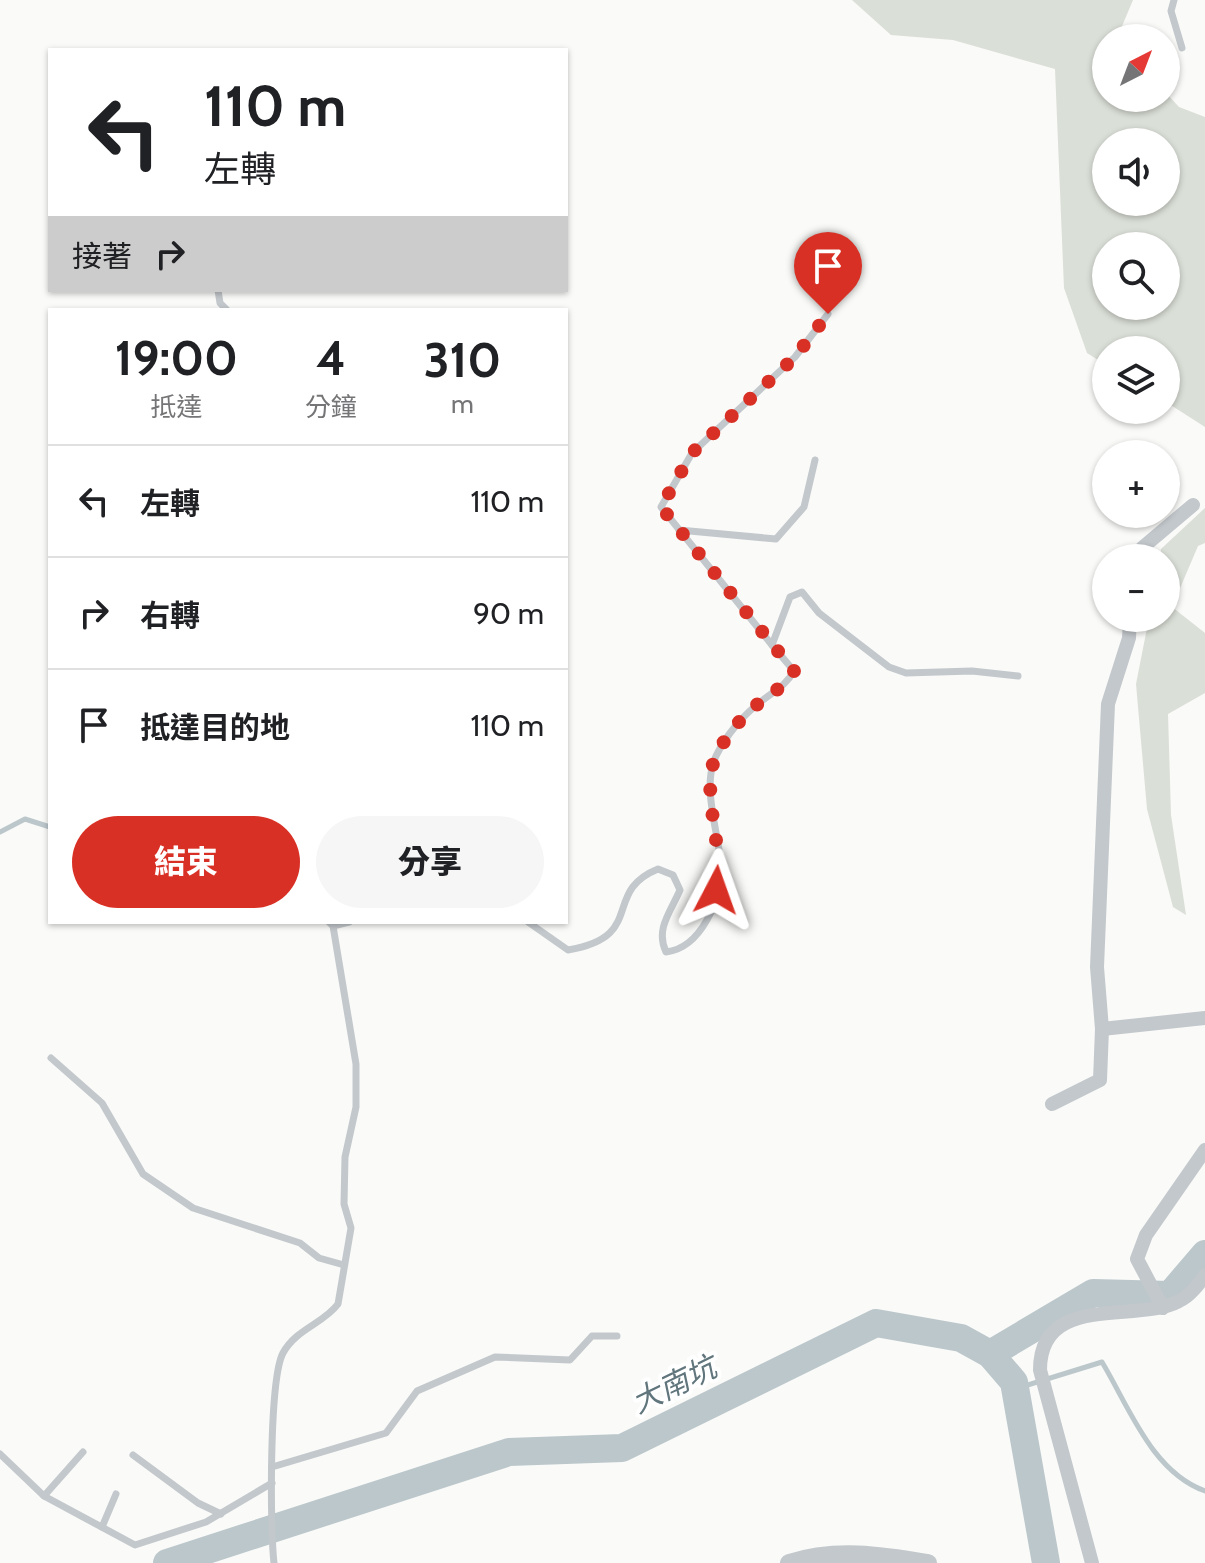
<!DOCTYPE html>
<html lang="zh-TW">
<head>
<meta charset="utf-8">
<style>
	:root { --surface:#fff; --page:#f6f6f6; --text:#202124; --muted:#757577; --line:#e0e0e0; --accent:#d93025 }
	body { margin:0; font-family:Cabin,"Noto Sans TC",sans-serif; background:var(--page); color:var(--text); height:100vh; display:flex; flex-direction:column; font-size:30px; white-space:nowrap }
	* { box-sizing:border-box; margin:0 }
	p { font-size:26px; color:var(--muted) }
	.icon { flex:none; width:44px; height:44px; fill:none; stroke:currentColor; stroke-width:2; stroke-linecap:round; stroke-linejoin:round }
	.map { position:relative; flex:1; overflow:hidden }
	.sheet { position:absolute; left:48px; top:308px; width:520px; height:616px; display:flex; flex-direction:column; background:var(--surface); border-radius:0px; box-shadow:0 2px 6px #0004 }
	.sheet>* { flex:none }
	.guide { position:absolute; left:48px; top:48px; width:520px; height:244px; border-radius:0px; box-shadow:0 2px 6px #0004; background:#fff; color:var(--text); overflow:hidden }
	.needle { width:52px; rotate:42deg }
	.buttons { position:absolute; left:1092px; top:24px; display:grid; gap:16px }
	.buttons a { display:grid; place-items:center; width:88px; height:88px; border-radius:50%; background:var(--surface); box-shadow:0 2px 6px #0004; font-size:40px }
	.pin { position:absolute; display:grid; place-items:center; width:68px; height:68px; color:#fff; margin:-82px -34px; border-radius:50% 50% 50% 0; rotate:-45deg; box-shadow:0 0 8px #0007 }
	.pin .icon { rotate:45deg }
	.me { position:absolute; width:88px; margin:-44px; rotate:4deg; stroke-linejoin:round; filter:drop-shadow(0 0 6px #0008) }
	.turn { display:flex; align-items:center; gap:28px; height:168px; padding:0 24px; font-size:36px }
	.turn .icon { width:104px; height:104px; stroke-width:2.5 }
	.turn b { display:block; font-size:56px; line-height:68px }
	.then { display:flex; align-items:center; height:76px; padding:0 24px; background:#0003; gap:16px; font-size:30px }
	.eta { display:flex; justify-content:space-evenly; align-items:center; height:136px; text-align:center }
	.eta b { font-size:48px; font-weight:800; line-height:56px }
	.button { display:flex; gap:16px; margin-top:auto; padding:16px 24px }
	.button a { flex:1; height:92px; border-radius:48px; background:var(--accent); color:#fff; font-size:32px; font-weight:800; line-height:92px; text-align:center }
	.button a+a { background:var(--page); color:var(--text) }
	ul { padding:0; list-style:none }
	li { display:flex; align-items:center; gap:24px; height:112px; padding:0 24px; border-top:2px solid var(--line) }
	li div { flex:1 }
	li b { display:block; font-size:30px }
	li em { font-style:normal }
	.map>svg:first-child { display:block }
	.green { fill:#dadfd7; fill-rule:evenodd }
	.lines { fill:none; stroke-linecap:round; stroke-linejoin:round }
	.stream { stroke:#bbc7cb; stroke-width:5 }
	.river { stroke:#bbc7cb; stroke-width:28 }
	.service { stroke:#c3c8cc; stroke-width:7 }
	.minor { stroke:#c3c8cc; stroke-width:14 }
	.tertiary { stroke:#c3c8cc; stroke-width:18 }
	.route { stroke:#d93025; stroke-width:14; stroke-dasharray:0 25.2 }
	.labels { text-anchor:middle; stroke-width:8; stroke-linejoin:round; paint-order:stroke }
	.water-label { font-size:30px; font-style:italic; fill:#60757c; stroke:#fff }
</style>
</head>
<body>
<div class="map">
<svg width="1205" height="1563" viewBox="0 0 1205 1563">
	<rect width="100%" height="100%" fill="#fafaf8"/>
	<!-- green -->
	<g class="green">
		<path d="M 852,0 L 1133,0 L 1117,38 L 1106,38 L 1106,98 L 1166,98 L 1166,93 L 1179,107 L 1205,117 L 1205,427 L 1166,402 L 1166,350 L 1106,350 L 1106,365 L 1087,353 L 1064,288 L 1055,69 L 953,40 L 891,35 ZM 1106,142 L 1166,142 L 1166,202 L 1106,202 ZM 1106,246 L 1166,246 L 1166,306 L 1106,306 Z"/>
		<path d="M 1205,508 L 1205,543 L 1198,546 L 1172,607 L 1205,633 L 1205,693 L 1168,714 L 1171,815 L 1186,915 L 1173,907 L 1147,809 L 1136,684 L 1149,618 L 1166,618 L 1166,558 L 1160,558 L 1161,549 Z"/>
	</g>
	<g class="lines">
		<!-- stream -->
		<g class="stream">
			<path d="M 0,832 L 25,819 L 50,827"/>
			<path d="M 1015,1389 L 1102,1362 C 1129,1407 1152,1472 1205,1491"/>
		</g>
		<!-- river -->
		<g class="river">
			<path d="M 990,1354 L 1093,1293 L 1170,1295 L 1205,1254"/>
			<path d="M 167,1563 L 509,1452 L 622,1448 L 876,1323 L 961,1338 L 990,1354 L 1014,1382 L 1046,1563"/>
		</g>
		<!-- service -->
		<g class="service">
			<path d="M 1174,0 L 1171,11 L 1182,48"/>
			<path d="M 218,290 L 220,303 L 227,310"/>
			<path d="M 679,530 L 776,539 L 804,507 L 815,460"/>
			<path d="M 772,645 L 661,507 L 692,453 L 795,357 L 828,314"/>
			<path d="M 528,922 L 568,950 C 647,937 601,892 658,869 L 673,875 L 680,890 C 671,911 655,929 666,952 C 701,948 722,899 721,866 C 719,833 701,787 716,756 C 726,735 744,714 763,700 C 776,690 786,685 794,671 L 772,645 L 790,597 L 802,592 L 819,613 L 889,667 L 906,673 L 972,671 L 1018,676"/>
			<path d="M 333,926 L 349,922"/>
			<path d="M 51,1058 L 102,1103 L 143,1174 L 193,1208 L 300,1243 L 319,1258 L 344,1265"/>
			<path d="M 0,1454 L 44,1496 L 135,1545 L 206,1522 L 272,1483"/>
			<path d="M 133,1455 L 198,1503 L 221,1514"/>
			<path d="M 272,1467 L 386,1433 L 417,1391 L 495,1357 L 570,1360 L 592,1336 L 617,1336"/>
			<path d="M 44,1496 L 83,1452"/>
			<path d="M 102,1527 L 116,1494"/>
			<path d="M 274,1563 C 270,1529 269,1379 283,1353 C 296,1329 323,1324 338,1304 L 351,1228 L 344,1204 L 345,1157 L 356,1107 L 356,1064 L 333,926 L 329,922"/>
		</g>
		<!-- minor -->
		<g class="minor">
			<path d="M 1137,558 L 1142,548 L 1193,505"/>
			<path d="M 1102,1029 L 1205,1018"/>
			<path d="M 1052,1104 L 1100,1080 L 1102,1029 L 1097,967 L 1108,704 L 1129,638 L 1130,618"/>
			<path d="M 1163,1308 L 1137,1259 L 1146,1235 L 1205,1150"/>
			<path d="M 1092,1563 L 1040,1370 C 1040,1292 1136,1324 1179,1301 C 1190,1296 1198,1285 1205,1275"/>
		</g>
		<!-- tertiary -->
		<path class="tertiary" d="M 789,1563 C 835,1548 881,1555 928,1563"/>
	</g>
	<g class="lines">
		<!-- route -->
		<path class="route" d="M 716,890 C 726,849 699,792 716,756 C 726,735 744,714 763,700 C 776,690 786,685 794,671 L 661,507 L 692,453 L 795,357 L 828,314"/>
	</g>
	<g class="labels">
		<!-- water labels -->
		<g class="water-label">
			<text transform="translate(674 1385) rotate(-26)" y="10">大南坑</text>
		</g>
	</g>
</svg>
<div class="buttons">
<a><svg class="needle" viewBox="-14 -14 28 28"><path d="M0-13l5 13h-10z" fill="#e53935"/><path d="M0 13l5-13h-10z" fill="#757577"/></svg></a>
<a><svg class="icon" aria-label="sound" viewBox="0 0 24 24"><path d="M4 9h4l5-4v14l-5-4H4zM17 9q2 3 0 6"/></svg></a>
<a><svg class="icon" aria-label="search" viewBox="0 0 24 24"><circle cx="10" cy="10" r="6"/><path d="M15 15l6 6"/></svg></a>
<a><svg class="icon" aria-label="layers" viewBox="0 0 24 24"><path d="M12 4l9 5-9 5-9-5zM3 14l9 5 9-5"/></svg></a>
<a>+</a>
<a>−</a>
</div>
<div class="pin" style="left:828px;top:314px;background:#d93025"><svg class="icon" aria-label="arrive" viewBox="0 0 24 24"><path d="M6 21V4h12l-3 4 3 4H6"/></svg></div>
<svg class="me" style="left:716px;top:890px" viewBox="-20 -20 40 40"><path d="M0-17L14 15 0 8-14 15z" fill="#d93025" stroke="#fff" stroke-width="4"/></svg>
<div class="guide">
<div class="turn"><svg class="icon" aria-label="left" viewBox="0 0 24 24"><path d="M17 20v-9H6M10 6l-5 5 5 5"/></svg><div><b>110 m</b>左轉</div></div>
<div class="then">接著<svg class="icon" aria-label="right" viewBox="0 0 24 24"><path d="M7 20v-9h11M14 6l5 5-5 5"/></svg></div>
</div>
<section class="sheet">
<div class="eta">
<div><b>19:00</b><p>抵達</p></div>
<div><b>4</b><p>分鐘</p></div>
<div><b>310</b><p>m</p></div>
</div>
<ul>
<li><svg class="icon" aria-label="left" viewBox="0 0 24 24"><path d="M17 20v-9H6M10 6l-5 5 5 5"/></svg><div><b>左轉</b></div><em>110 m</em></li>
<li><svg class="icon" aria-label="right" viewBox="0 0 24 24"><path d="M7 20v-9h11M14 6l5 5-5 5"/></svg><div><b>右轉</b></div><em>90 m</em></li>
<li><svg class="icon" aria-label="arrive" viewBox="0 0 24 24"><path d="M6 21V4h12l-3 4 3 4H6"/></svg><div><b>抵達目的地</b></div><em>110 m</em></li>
</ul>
<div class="button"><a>結束</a><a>分享</a></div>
</section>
</div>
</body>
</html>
